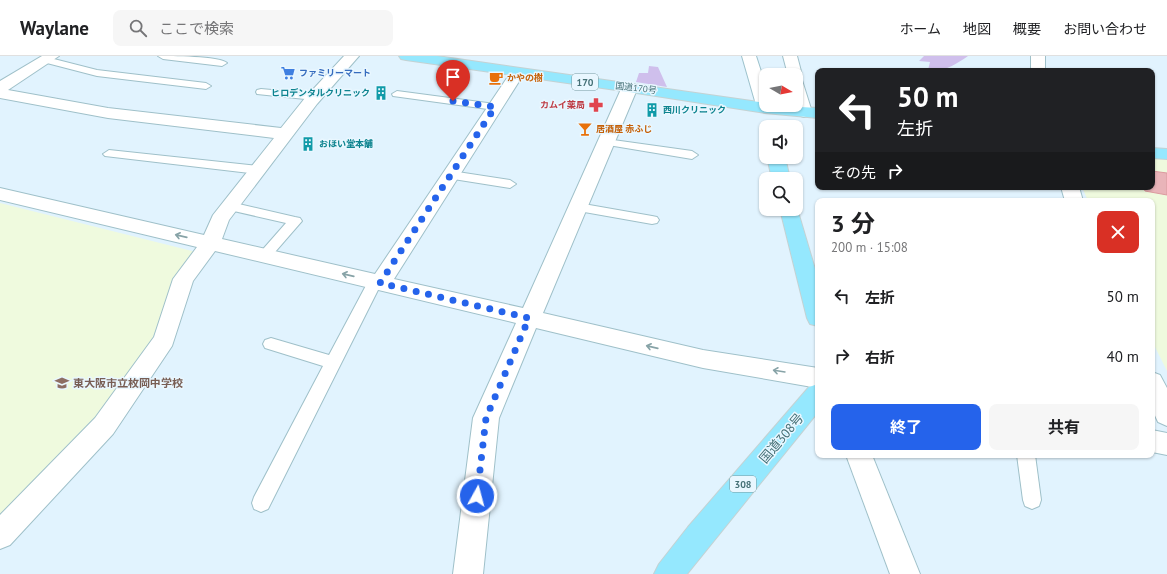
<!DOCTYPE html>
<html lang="ja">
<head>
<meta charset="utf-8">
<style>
	:root { --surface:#fff; --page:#f6f6f6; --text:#202124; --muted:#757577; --line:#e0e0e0; --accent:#2563eb }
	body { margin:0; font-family:"PT Sans","Noto Sans JP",sans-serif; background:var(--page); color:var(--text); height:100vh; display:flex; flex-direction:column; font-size:15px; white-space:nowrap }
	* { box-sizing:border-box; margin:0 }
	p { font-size:13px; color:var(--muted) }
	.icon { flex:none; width:22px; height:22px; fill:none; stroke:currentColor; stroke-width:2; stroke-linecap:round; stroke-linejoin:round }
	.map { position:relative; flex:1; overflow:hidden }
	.drawer { position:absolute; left:815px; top:142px; width:340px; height:260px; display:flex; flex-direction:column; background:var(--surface); border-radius:8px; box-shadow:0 1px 3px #0004 }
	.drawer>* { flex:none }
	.top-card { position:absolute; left:815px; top:12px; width:340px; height:122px; border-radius:8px; box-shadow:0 1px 3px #0004; background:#202124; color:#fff; overflow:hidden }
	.needle { width:26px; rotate:100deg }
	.buttons { position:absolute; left:759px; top:12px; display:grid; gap:8px }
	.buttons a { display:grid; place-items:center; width:44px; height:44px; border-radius:8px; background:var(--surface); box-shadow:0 1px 3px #0004; font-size:20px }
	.pin { position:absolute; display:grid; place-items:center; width:34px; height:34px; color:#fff; margin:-41px -17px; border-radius:50% 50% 50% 0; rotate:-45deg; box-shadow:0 0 4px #0007 }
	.pin .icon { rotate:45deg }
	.me { position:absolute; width:44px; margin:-22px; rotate:7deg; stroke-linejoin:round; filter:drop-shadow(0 0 3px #0008) }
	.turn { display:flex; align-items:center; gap:14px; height:84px; padding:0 16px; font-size:18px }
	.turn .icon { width:52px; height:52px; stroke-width:2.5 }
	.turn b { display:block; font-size:28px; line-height:34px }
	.then { display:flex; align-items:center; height:38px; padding:0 16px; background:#0003; gap:8px; font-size:15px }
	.round { display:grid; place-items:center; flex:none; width:42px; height:42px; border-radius:8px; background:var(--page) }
	.head { display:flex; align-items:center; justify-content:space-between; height:68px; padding:0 16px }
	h1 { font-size:24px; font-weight:700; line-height:30px }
	.cta { display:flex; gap:8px; margin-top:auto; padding:8px 16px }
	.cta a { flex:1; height:46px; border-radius:8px; background:var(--accent); color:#fff; font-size:16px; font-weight:700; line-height:46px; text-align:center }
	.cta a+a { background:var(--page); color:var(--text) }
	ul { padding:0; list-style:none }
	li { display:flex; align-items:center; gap:12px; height:60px; padding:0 16px }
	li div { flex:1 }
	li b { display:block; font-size:15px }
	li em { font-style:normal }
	header { display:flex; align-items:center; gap:24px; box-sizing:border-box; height:56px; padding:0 20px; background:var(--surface); border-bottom:1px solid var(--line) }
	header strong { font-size:19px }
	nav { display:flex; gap:22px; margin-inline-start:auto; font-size:14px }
	.search { width:280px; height:36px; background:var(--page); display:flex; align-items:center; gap:10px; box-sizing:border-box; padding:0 14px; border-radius:8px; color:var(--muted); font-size:15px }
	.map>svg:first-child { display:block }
	.education { fill:#effade }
	.green { fill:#cfbfec }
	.water { fill:#e9b4b9; stroke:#db9a9f }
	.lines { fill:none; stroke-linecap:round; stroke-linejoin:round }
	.service-casing { stroke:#9fc0c9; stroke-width:2 }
	.minor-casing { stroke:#9fc0c9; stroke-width:2 }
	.secondary-casing { stroke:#9dc2cc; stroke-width:2 }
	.trunk-casing { stroke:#c4d2d3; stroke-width:2 }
	.service { fill:#fff; fill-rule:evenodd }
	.minor { fill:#fff; fill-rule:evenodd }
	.secondary { fill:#fff; fill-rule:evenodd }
	.trunk { fill:#95e8fe; fill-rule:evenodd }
	.oneway { stroke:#87a3a7 }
	.route { stroke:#2563eb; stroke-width:7; stroke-dasharray:0 12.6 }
	.labels { text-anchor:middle; stroke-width:3; stroke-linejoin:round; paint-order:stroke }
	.far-shop-label { font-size:9px; font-weight:bold; fill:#366cbe; stroke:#e9f7ff; text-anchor:start }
	.far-food-label { font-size:9px; font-weight:bold; fill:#c56008; stroke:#e9f7ff; text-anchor:start }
	.far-street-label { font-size:9px; fill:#467177; stroke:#e9f7ff }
	.far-culture-label { font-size:9px; font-weight:bold; fill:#0d838f; stroke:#e9f7ff; text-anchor:start }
	.far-health-label { font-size:9px; font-weight:bold; fill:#be3a42; stroke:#e9f7ff; text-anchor:end }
	.shield { fill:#e9f7ff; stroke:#7799a0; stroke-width:1 }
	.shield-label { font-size:10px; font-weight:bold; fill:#467177 }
	.education-label { font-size:11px; font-weight:bold; fill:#785e54; stroke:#e9f7ff; text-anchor:start }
	.near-street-label { font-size:13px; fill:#467177; stroke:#e9f7ff }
</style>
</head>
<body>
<header>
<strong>Waylane</strong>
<div class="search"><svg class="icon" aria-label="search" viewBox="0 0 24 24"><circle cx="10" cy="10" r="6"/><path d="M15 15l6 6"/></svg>ここで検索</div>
<nav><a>ホーム</a><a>地図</a><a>概要</a><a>お問い合わせ</a></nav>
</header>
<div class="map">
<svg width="1167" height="518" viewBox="0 0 1167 518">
	<rect width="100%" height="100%" fill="#e1f3fe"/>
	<!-- education -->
	<g class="education">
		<path d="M 1152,102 L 1167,104 L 1167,315 L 1152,285 L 1152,145 L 1088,145 L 1082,131 L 1152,131 Z"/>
		<path d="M 0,147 L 196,196 L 176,222 L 150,289 L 99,365 L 0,471 Z"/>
	</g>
	<!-- green -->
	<g class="green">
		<path d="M 924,0 L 968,0 C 955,9 944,16 928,14 L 930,6 L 919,5 Z"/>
		<path d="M 649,10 L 658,11 L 667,31 L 636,26 L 639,17 L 648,17 Z"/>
	</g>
	<!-- water -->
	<path class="water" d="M 1152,115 L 1167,117 L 1167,139 L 1145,135 L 1143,131 L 1152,131 Z"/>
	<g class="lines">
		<defs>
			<g id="service">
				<path d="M 158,0 C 170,0 220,0 227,7 L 222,10 L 163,3 Z"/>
				<path d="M 46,1 L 97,14 L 206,27 L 211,30 L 206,33 L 97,20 L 43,6 L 41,4 L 43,2 Z"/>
				<path d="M 261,33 L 315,38 L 320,41 L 315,44 L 257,38 L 256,36 L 257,34 Z"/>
				<path d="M 397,35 L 495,48 L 500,51 L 495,54 L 393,40 L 392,38 Z"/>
				<path d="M 606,83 L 692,95 L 698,99 L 692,103 L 602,88 L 600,86 Z"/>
				<path d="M 109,94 L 258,110 L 264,114 L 258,118 L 105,100 L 103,98 Z"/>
				<path d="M 451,115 L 510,124 L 516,128 L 510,132 L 447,122 L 445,119 Z"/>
				<path d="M 230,146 L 295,161 L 300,162 L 302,165 L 269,203 L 259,203 L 257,200 L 286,167 L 225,153 L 224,150 L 225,147 Z"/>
				<path d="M 578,147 L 652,160 L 657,161 L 659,164 L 657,167 L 652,168 L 573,154 L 572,151 L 573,148 Z"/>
				<path d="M 375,221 L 380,222 L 382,226 L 268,453 L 261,456 L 254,453 L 252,447 L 254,441 L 323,310 L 265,292 L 263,288 L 265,284 L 271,282 L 329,299 L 370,222 Z"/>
				<path d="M 1017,399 L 1035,399 L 1041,444 L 1039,450 L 1032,453 L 1025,450 L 1023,444 Z"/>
			</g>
			<g id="minor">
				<path d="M 42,0 L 59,0 L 8,34 L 108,52 L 281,72 L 305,42 L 344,0 L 359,0 L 317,48 L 229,164 L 222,183 L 375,218 L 513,13 L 523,13 L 525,16 L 394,223 L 523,252 L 622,31 L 625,28 L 635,28 L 638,31 L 543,257 L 703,294 L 818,312 L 818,332 L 703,312 L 536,272 L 499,362 L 483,518 L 453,518 L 473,362 L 516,267 L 215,195 L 193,225 L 172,290 L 113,378 L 10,489 L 0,493 L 0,459 L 95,362 L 154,281 L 173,223 L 197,191 L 0,144 L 0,132 L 204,179 L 213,159 L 274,82 L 108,62 L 0,42 L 0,25 Z"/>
				<path d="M 783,0 L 797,0 L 802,19 L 801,21 L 812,56 L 810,59 L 804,61 L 798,59 L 794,49 L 796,49 L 796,19 L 788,19 Z"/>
				<rect x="1031" y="0" width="14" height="15"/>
				<path d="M 1061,131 L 1079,131 L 1083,145 L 1065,145 Z"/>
				<path d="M 1152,316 L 1160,319 L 1167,332 L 1167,370 L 1158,366 L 1152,353 Z"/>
				<path d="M 1152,374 L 1167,377 L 1167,399 L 1152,396 Z"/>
				<path d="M 846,399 L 872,399 L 920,518 L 890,518 Z"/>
			</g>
			<path id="secondary" d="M 742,0 L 756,0 L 766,31 L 766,49 L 772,49 L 773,52 L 771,55 L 759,55 L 757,52 Z"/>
			<g id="trunk">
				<path d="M 399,0 L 437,0 L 766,47 L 766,49 L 818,52 L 818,62 L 765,57 L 630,36 L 406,4 L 401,3 Z"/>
				<path d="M 1152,92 L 1167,93 L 1167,103 L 1152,102 Z"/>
				<path d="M 767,101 L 785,101 L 790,123 L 772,123 Z"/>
				<path d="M 796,149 L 818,223 L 818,270 L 810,268 L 807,262 L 780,153 L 796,153 Z"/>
				<path d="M 818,328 L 818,356 L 687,518 L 654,518 L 659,508 L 688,471 L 809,331 Z"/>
			</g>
		</defs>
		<!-- service casing -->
		<use href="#service" class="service-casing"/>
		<!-- minor casing -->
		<use href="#minor" class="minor-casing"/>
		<!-- secondary casing -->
		<use href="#secondary" class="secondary-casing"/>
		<!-- trunk casing -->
		<use href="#trunk" class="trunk-casing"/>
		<!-- service -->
		<use href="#service" class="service"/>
		<!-- minor -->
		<use href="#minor" class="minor"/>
		<!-- secondary -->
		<use href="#secondary" class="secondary"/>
		<!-- trunk -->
		<use href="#trunk" class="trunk"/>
	</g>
	<!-- one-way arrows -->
	<defs><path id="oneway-shaft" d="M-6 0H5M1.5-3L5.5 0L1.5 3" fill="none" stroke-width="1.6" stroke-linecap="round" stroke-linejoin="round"/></defs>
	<g class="oneway">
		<use href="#oneway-shaft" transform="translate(181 180) rotate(-167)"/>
		<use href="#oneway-shaft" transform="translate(348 219) rotate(-167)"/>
		<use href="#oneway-shaft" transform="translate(652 291) rotate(-167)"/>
		<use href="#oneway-shaft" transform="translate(779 315) rotate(-171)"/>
	</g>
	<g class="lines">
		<!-- route -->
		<path class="route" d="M 453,45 L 495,51 L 380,227 L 529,262 L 486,362 L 477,440"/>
	</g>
	<!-- icons -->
	<defs>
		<symbol id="supermarket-bare" viewBox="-9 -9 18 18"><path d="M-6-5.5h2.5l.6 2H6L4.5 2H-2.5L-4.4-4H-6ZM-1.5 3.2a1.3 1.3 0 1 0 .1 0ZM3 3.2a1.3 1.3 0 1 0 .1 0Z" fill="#3f7fe0" stroke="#e9f7ff" stroke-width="2.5" paint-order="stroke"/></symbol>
		<symbol id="cafe-bare" viewBox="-9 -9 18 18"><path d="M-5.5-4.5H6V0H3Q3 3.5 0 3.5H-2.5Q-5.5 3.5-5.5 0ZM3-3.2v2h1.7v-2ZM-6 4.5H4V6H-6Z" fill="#e8710a" stroke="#e9f7ff" stroke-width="2.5" paint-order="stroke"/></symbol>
		<symbol id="building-bare" viewBox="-9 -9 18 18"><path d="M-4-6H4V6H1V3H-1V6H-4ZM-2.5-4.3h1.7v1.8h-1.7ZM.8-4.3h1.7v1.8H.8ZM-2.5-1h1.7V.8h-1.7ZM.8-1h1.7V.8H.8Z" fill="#0f9aa8" stroke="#e9f7ff" stroke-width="2.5" paint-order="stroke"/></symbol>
		<symbol id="pharmacy-bare" viewBox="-9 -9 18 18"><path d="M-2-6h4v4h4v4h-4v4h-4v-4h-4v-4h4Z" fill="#e0444e" stroke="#e9f7ff" stroke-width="2.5" paint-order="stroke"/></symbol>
		<symbol id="bar-bare" viewBox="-9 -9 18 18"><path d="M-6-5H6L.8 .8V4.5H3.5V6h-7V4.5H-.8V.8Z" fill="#e8710a" stroke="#e9f7ff" stroke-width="2.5" paint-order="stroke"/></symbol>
		<symbol id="school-bare" viewBox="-9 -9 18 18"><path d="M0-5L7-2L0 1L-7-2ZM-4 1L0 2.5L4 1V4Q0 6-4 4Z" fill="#8d6e63" stroke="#e9f7ff" stroke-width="2.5" paint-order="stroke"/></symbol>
	</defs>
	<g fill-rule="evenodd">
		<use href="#supermarket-bare" x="278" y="7" width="20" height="20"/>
		<use href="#cafe-bare" x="486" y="12" width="20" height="20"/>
		<use href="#building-bare" x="371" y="27" width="20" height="20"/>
		<use href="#pharmacy-bare" x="586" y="39" width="20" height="20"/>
		<use href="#building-bare" x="642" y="44" width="20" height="20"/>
		<use href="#bar-bare" x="575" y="63" width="20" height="20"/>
		<use href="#building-bare" x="298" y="78" width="20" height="20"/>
		<use href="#school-bare" x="52" y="317" width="20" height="20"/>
	</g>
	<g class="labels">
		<!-- far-shop labels -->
		<g class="far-shop-label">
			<text x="299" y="20">ファミリーマート</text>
		</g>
		<!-- far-food labels -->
		<g class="far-food-label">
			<text x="507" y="25">かやの樹</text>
			<text x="596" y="76">居酒屋 赤ふじ</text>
		</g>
		<!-- far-street labels -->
		<g class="far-street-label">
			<text transform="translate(636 32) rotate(7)" y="3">国道170号</text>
		</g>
		<!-- far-culture labels -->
		<g class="far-culture-label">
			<text x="370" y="40" text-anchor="end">ヒロデンタルクリニック</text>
			<text x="663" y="57">西川クリニック</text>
			<text x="319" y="91">おほい堂本舗</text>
		</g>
		<!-- far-health labels -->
		<g class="far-health-label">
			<text x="585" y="52">カムイ薬局</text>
		</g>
		<!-- shield labels -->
		<g class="shield">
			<rect x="572" y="18" width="26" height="16" rx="3"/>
			<rect x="730" y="420" width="26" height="16" rx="3"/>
		</g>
		<g class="shield-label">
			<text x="585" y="30">170</text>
			<text x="743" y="432">308</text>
		</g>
		<!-- education labels -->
		<g class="education-label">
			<text x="73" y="331">東大阪市立枚岡中学校</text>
		</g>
		<!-- near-street labels -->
		<g class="near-street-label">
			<text transform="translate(781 382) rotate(-50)" y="5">国道308号</text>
		</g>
	</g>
</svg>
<div class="buttons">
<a><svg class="needle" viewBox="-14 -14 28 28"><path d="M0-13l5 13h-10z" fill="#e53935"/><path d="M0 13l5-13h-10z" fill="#757577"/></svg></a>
<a><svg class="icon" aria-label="sound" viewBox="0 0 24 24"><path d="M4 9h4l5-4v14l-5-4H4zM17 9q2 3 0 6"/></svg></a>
<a><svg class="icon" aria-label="search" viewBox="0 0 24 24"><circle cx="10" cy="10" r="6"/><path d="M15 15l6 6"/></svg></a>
</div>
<div class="pin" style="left:453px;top:45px;background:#d93025"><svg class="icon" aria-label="arrive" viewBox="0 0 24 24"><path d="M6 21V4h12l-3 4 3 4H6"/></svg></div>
<svg class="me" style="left:477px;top:440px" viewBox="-20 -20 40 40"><circle r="17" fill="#2563eb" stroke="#fff" stroke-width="3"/><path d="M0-11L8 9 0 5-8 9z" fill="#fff"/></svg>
<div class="top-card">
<div class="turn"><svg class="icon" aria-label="left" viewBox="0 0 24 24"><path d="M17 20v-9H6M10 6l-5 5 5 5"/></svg><div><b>50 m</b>左折</div></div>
<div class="then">その先<svg class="icon" aria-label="right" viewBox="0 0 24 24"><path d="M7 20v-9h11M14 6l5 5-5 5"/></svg></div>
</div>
<section class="drawer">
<div class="head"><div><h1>3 分</h1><p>200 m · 15:08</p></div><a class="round" style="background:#d93025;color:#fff"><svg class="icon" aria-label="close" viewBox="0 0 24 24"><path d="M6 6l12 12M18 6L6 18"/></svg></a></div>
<ul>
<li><svg class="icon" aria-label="left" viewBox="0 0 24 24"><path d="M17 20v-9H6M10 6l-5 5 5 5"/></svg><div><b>左折</b></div><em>50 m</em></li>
<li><svg class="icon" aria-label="right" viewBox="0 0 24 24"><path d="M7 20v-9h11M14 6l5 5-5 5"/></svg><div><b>右折</b></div><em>40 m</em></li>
</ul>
<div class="cta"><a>終了</a><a>共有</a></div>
</section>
</div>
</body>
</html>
